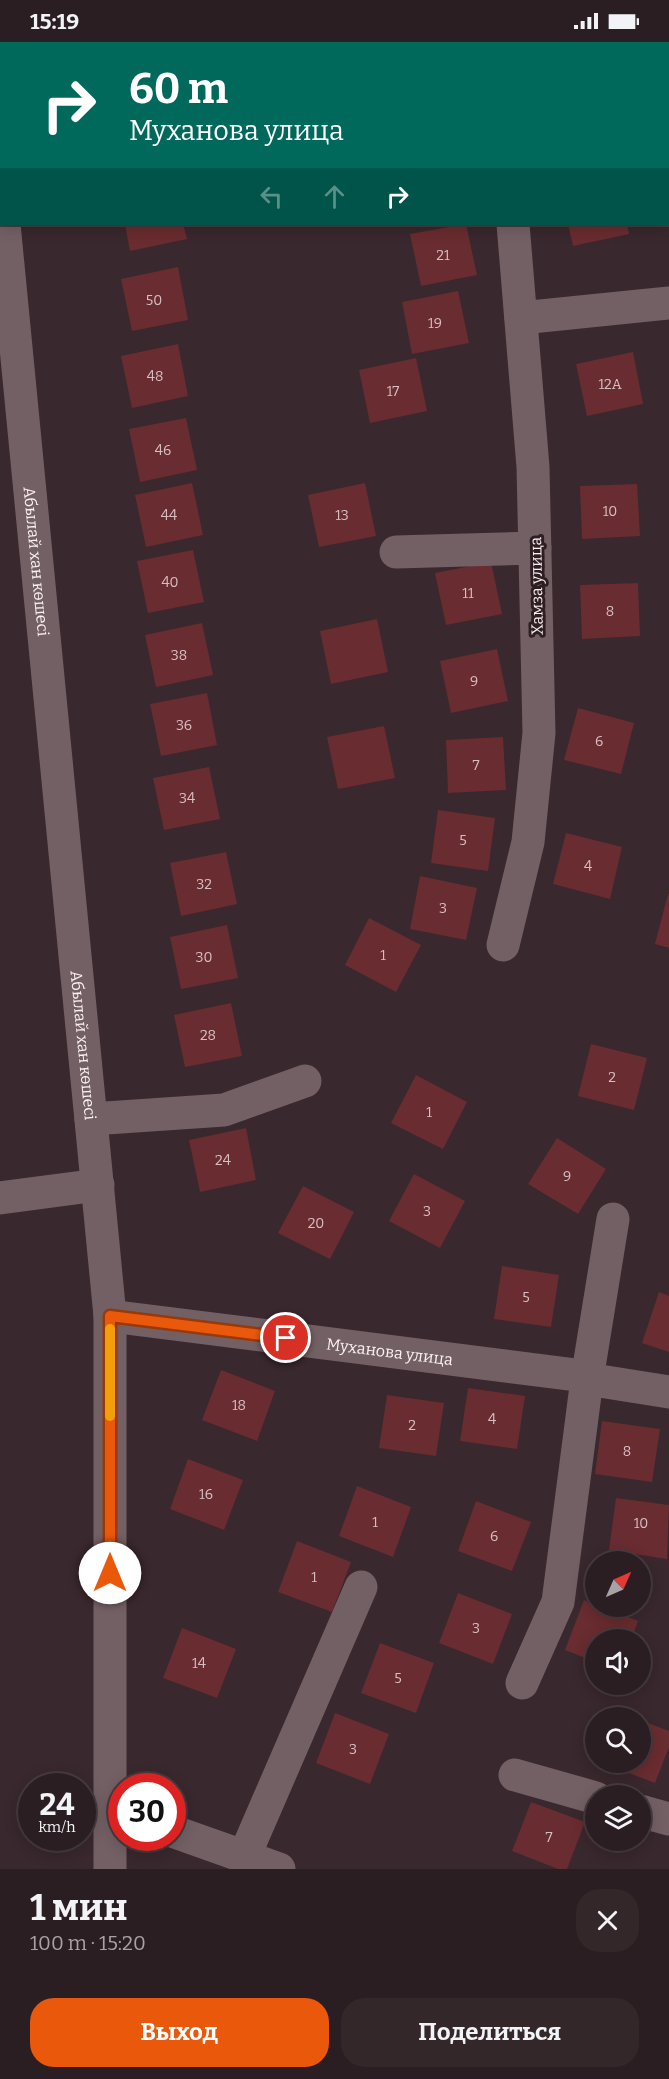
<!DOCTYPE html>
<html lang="ru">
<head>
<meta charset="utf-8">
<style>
	:root { --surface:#2b1e22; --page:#33272a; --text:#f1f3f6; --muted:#a6a2a5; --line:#473c40; --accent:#ea580c }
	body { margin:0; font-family:Bitter,serif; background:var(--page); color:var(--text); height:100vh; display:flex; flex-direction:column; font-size:22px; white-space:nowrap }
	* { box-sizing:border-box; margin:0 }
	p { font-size:20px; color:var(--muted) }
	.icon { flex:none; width:33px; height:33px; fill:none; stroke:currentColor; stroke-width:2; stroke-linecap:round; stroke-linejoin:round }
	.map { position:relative; height:1827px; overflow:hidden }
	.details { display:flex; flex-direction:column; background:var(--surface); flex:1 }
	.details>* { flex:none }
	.hud { position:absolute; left:0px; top:0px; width:669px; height:183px; box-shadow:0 3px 15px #0003,0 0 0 2px var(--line); background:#00695c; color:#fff; overflow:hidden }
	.needle { width:39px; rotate:45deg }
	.controls { position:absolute; left:585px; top:1509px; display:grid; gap:12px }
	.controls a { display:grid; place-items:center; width:66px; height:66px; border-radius:50%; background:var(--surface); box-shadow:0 3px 15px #0003,0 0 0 2px var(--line); font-size:30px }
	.speed { position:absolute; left:18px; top:1731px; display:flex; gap:12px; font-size:30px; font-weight:700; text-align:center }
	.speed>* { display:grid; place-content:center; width:78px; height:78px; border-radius:50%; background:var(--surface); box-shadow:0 3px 15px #0003,0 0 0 2px var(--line); line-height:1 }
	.speed small { font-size:15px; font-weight:400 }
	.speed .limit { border:9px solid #d22; background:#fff; color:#111 }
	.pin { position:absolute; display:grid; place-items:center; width:51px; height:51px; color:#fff; margin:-26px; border:3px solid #fff; border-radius:50%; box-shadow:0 2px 6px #0007 }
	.me { position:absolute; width:66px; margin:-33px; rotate:0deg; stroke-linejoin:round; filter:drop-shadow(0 0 4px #0008) }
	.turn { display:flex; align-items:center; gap:21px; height:126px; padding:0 30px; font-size:27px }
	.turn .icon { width:78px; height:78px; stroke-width:2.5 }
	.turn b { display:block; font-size:42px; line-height:51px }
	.lanes { display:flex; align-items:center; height:57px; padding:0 30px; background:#0003; justify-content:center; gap:30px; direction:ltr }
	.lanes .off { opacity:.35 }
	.round { display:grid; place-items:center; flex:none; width:63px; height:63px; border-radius:24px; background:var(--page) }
	.head { display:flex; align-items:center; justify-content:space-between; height:102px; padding:0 30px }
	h1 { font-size:36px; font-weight:700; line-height:45px }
	.primary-button { display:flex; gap:12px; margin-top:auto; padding:12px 30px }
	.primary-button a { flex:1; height:69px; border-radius:24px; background:var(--accent); color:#fff; font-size:24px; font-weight:700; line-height:69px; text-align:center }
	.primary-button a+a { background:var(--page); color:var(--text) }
	.status { display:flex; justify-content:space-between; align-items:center; height:42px; padding:0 30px; background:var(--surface); direction:ltr }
	.status svg { height:16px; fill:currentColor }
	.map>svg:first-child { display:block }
	.building { fill:#692c30 }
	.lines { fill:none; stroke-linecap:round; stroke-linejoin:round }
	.minor { stroke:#736065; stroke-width:33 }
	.route-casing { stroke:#983908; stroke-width:15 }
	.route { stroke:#ea580c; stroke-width:10 }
	.slow { stroke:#f59e0b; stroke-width:10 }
	.labels { text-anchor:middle; stroke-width:6; stroke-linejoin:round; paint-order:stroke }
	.number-label { font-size:14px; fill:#d6bfc2 }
	.street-label { font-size:16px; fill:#fbf0f3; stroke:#2e1e23 }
</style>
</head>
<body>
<div class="status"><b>15:19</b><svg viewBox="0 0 49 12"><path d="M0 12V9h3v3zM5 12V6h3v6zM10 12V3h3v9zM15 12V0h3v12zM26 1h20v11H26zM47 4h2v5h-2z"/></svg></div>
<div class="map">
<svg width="669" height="1827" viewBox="0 0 669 1827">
	<rect width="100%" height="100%" fill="#39282d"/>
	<!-- building -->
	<g class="building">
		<path d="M 125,182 L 183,182 L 187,197 L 130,209 Z"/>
		<path d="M 466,182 L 477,233 L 421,244 L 410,192 Z"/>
		<path d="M 568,182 L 627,182 L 629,192 L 573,204 Z"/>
		<path d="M 178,225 L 188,278 L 132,289 L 121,237 Z"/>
		<path d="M 458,249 L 469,301 L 412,312 L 402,260 Z"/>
		<path d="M 178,302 L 188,354 L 132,366 L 121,314 Z"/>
		<path d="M 633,310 L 643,362 L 587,374 L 576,322 Z"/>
		<path d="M 416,316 L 427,369 L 370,381 L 359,328 Z"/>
		<path d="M 186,376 L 197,428 L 140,440 L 129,387 Z"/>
		<path d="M 192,441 L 203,493 L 146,505 L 135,453 Z"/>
		<path d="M 365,441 L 376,494 L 319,505 L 308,453 Z"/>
		<path d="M 637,442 L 640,494 L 582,497 L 580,444 Z"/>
		<path d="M 193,508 L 204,560 L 148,571 L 137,519 Z"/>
		<path d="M 491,520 L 502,572 L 446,583 L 435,531 Z"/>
		<path d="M 638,541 L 640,594 L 582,597 L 580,543 Z"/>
		<path d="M 377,577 L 388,630 L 331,642 L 320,589 Z"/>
		<path d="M 202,581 L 213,633 L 156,645 L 145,593 Z"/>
		<path d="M 497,607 L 508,659 L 451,671 L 440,619 Z"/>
		<path d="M 207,651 L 217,703 L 161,714 L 150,662 Z"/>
		<path d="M 578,666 L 634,681 L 621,732 L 564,718 Z"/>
		<path d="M 384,684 L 395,736 L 338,747 L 327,695 Z"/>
		<path d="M 503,695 L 506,748 L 448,751 L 446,698 Z"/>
		<path d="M 209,725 L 220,777 L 164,788 L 153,736 Z"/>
		<path d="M 438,768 L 495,776 L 488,829 L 431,821 Z"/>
		<path d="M 566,791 L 622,805 L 610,857 L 553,842 Z"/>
		<path d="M 226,810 L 237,862 L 181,874 L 170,821 Z"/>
		<path d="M 420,834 L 477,846 L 466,898 L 410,887 Z"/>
		<path d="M 668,852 L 669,852 L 669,906 L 655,902 Z"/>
		<path d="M 369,876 L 421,903 L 396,950 L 345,923 Z"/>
		<path d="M 227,883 L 238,936 L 181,947 L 170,895 Z"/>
		<path d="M 231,961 L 242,1014 L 185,1025 L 174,973 Z"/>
		<path d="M 591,1002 L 647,1016 L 634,1068 L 578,1054 Z"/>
		<path d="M 416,1033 L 467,1060 L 443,1107 L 391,1081 Z"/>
		<path d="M 246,1086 L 256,1138 L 200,1150 L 189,1098 Z"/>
		<path d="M 557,1096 L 606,1127 L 578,1172 L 528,1142 Z"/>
		<path d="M 414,1132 L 465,1159 L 440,1206 L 389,1179 Z"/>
		<path d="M 303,1144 L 354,1170 L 330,1217 L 278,1191 Z"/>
		<path d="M 502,1224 L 559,1233 L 551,1285 L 494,1277 Z"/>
		<path d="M 659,1250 L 669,1254 L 669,1310 L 642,1301 Z"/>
		<path d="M 221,1328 L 275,1349 L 257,1399 L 202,1378 Z"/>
		<path d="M 468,1346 L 525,1354 L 517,1407 L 460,1399 Z"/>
		<path d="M 387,1353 L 444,1361 L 436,1414 L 379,1406 Z"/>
		<path d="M 602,1379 L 660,1387 L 652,1440 L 595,1432 Z"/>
		<path d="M 188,1417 L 243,1438 L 224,1488 L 170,1467 Z"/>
		<path d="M 357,1444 L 411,1465 L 393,1515 L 339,1494 Z"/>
		<path d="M 616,1456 L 669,1463 L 667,1517 L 609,1508 Z"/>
		<path d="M 476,1459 L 531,1480 L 512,1529 L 458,1509 Z"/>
		<path d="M 297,1499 L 351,1520 L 332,1570 L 278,1550 Z"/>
		<path d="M 458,1551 L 512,1572 L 493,1622 L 439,1601 Z"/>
		<path d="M 584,1558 L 638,1579 L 631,1598 L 596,1598 L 596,1620 L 565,1608 Z"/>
		<path d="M 182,1586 L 236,1607 L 217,1656 L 163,1636 Z"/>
		<path d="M 380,1601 L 434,1621 L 416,1671 L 361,1651 Z"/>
		<path d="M 335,1671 L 389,1692 L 370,1742 L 316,1721 Z"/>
		<path d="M 620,1671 L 632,1675 L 632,1676 L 618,1676 Z"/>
		<path d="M 640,1678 L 669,1689 L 669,1705 L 655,1741 L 603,1721 L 640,1720 Z"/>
		<path d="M 531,1760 L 585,1780 L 567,1827 L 558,1827 L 512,1809 Z"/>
	</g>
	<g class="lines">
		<!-- minor -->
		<g class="minor">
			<path d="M 498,0 L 498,2"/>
			<path d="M 333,2 L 341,0"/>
			<path d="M 0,67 L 2,67"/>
			<path d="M 0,143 L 2,157"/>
			<path id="s1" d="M 4,182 L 110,1274 L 110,1827"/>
			<path d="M 521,276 L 669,261"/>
			<path d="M 396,510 L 535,506"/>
			<path d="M 503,903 L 528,800 L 539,691 L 533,425 L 513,182"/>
			<path d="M 91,1077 L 224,1068 L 305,1039"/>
			<path d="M 0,1156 L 98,1143"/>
			<path id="s2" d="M 110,1274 L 584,1334 L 587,1337 L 669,1350"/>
			<path d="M 522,1641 L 558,1560 L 587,1337 L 613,1177"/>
			<path d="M 515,1733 L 596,1756"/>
			<path d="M 640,1769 L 669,1777"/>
			<path d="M 172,1789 L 279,1827"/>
			<path d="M 244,1815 L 361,1545"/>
		</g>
	</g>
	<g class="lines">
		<defs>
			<path id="route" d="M 110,1531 L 110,1274 L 286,1296"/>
		</defs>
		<!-- route casing -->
		<use href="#route" class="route-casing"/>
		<!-- route -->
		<use href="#route" class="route"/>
		<!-- slow -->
		<path class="slow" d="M 110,1287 L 110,1374"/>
	</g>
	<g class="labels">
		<!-- number labels -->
		<g class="number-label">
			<text x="443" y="218">21</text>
			<text x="154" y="263">50</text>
			<text x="435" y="286">19</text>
			<text x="155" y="339">48</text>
			<text x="610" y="347">12А</text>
			<text x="393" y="354">17</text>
			<text x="163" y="413">46</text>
			<text x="610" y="474">10</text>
			<text x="169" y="478">44</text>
			<text x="342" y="478">13</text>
			<text x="170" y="545">40</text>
			<text x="468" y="556">11</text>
			<text x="610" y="574">8</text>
			<text x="179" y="618">38</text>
			<text x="474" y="644">9</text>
			<text x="184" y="688">36</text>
			<text x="599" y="704">6</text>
			<text x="476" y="728">7</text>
			<text x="187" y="761">34</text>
			<text x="463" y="803">5</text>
			<text x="588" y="829">4</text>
			<text x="204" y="847">32</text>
			<text x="443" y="871">3</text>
			<text x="383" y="918">1</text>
			<text x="204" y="920">30</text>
			<text x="208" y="998">28</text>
			<text x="612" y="1040">2</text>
			<text x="429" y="1075">1</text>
			<text x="223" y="1123">24</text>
			<text x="567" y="1139">9</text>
			<text x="427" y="1174">3</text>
			<text x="316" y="1186">20</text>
			<text x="526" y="1260">5</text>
			<text x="239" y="1368">18</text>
			<text x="492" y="1382">4</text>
			<text x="412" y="1388">2</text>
			<text x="627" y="1414">8</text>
			<text x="206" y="1457">16</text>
			<text x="375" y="1485">1</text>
			<text x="641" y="1486">10</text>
			<text x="494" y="1499">6</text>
			<text x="314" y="1540">1</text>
			<text x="476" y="1591">3</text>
			<text x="199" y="1626">14</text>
			<text x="398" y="1641">5</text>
			<text x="353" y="1712">3</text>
			<text x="549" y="1800">7</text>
		</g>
		<!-- street labels -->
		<g class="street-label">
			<text dy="6" stroke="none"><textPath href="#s1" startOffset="339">Абылай хан көшесі</textPath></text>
			<text transform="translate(536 544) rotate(-91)" y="6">Хамза улица</text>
			<text dy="6" stroke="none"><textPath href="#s1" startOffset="825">Абылай хан көшесі</textPath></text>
			<text dy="6" stroke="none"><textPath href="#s2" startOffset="282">Муханова улица</textPath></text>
		</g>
	</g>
</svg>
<div class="controls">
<a><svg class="needle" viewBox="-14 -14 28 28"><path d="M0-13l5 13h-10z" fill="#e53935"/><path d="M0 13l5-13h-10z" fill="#a6a2a5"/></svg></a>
<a><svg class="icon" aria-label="sound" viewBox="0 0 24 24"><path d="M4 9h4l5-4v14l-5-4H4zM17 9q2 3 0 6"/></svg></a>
<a><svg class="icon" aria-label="search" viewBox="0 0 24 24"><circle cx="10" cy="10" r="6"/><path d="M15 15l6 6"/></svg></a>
<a><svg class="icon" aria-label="layers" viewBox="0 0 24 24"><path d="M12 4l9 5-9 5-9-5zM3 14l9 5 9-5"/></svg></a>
</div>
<div class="speed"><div>24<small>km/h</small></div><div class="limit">30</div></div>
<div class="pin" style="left:286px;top:1296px;background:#d93025"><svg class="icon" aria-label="arrive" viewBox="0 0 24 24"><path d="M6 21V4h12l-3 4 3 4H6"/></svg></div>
<svg class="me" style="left:110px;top:1531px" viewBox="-20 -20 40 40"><circle r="19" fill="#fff"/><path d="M0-13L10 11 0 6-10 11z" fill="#ea580c"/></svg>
<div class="hud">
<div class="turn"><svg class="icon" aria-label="right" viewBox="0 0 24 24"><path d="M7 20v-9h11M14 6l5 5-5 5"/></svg><div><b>60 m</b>Муханова улица</div></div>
<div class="lanes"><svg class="icon off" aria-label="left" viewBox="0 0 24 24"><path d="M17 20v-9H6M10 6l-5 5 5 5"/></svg><svg class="icon off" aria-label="ahead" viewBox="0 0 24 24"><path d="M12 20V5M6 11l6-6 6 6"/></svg><svg class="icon" aria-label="right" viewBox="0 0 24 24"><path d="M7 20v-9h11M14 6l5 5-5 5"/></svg></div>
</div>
</div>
<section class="details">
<div class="head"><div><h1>1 мин</h1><p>100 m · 15:20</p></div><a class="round"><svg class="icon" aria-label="close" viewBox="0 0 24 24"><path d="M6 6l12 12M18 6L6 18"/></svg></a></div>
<div class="primary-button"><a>Выход</a><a>Поделиться</a></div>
</section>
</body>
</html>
